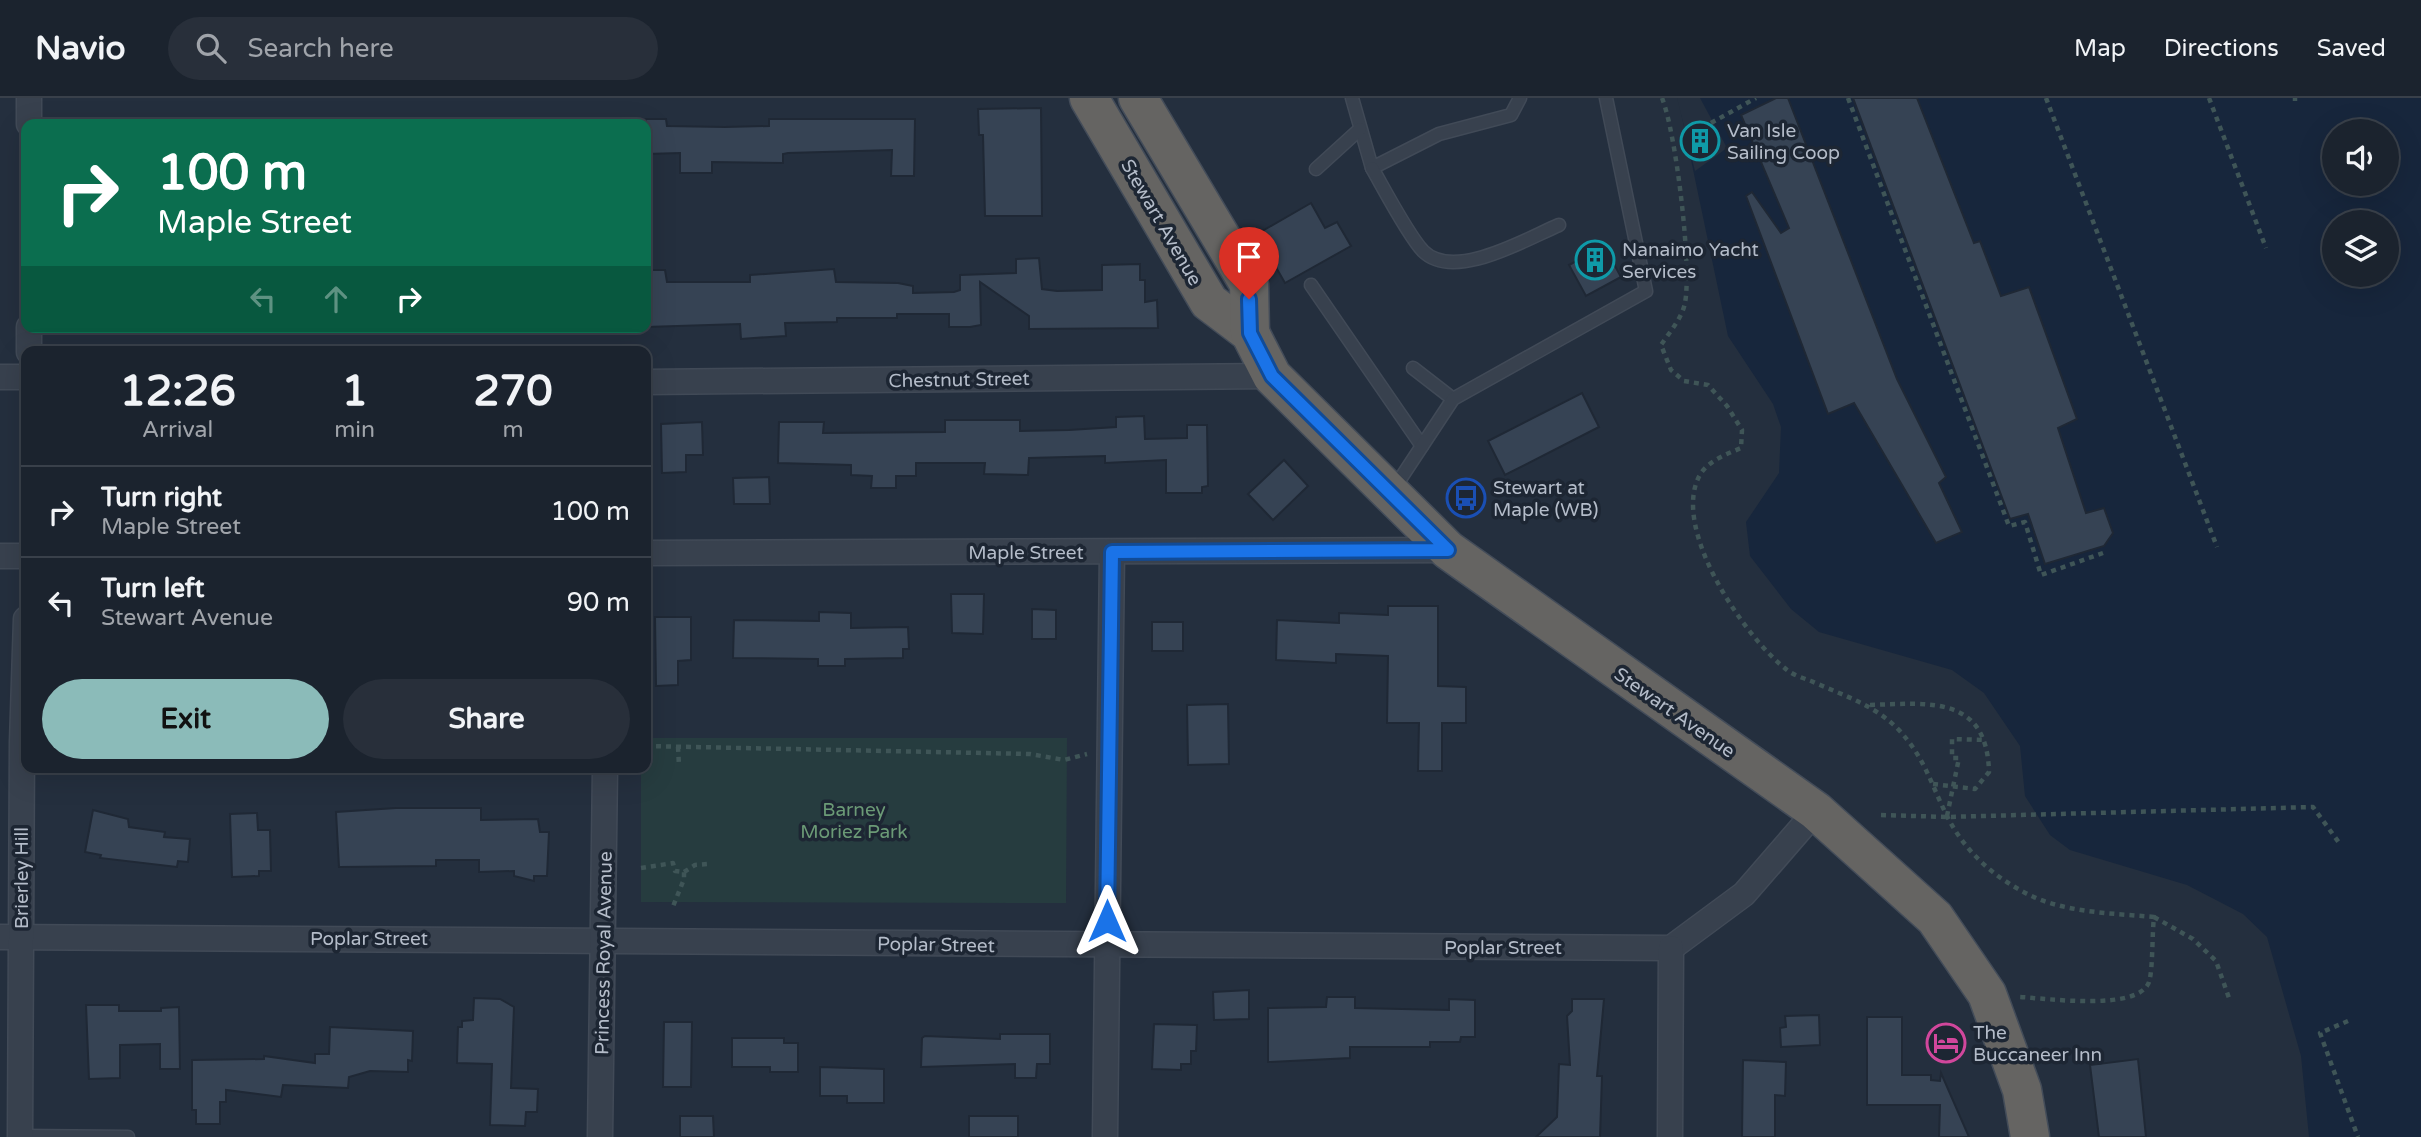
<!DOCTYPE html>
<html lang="en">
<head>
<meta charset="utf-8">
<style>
	:root { --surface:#1b232e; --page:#282f3a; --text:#f1f3f6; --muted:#a0a4aa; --line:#39404a; --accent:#8bbbb9 }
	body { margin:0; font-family:"Varela Round",sans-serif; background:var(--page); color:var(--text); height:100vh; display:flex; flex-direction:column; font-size:26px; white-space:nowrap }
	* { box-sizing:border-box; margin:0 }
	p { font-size:23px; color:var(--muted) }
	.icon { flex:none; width:38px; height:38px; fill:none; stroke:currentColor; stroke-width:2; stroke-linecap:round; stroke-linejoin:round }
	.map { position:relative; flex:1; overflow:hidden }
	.sheet { position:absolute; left:21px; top:248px; width:630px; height:427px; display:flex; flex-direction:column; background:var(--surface); border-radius:14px; box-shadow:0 7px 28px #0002,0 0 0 2px var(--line) }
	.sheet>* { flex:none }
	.guide { position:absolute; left:21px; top:21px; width:630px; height:214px; border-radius:14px; box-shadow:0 7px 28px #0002,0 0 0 2px var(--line); background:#0b6e4f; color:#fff; overflow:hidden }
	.controls { position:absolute; left:2322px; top:21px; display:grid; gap:14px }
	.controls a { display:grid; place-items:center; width:77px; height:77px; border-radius:50%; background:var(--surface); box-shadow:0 7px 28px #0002,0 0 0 2px var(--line); font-size:35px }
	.pin { position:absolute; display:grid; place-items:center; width:60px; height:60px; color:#fff; margin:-72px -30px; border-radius:50% 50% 50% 0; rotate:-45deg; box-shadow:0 0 7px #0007 }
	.pin .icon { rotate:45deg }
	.me { position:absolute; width:77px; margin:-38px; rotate:0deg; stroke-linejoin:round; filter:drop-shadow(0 0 5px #0008) }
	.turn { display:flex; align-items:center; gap:24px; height:147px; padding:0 21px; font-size:32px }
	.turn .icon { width:91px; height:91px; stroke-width:2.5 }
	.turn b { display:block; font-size:49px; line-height:60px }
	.lanes { display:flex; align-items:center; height:66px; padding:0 21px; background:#0003; justify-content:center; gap:35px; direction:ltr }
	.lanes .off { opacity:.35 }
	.eta { display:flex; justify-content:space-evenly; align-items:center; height:119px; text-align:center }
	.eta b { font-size:42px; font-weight:700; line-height:49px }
	.button { display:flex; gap:14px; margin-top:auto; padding:14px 21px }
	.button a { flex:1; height:80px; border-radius:42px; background:var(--accent); color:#111; font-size:28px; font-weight:700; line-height:80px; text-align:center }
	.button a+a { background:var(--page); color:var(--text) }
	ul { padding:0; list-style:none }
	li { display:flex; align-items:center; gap:21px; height:91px; padding:0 21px; border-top:2px solid var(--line) }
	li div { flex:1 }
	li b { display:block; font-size:26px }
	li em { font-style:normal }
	header { display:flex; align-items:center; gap:42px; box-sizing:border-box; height:98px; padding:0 35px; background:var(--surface); border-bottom:2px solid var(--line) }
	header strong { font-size:33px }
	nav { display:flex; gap:38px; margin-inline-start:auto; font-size:24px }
	.search { width:490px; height:63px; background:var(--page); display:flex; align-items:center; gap:18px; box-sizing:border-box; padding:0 24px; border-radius:38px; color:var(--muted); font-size:26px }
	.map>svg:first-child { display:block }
	.green { fill:#263c3f }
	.water { fill:#17263c; fill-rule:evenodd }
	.pier { fill:#242f3e }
	.building { fill:#364354; stroke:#1f2835; stroke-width:2 }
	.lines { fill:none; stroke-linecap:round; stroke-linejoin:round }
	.service-casing { stroke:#414a57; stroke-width:15 }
	.minor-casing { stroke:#414a57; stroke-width:27 }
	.trunk-casing { stroke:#434c59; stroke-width:41 }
	.path { stroke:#3f5557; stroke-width:4.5; stroke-dasharray:5 5; stroke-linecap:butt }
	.service { stroke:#38414e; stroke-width:12 }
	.minor { stroke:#38414e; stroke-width:24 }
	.trunk { stroke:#656462; stroke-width:38 }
	.route-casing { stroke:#114b97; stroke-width:18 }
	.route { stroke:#1a73e8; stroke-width:12 }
	.labels { text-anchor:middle; stroke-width:7; stroke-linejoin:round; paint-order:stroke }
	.poi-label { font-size:19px; fill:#b4bcc9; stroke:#1d2633; text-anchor:start }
	.street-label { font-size:19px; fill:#b4bcc9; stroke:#1d2633 }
	.park-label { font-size:19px; fill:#6b9a76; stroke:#1d2633 }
</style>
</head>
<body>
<header>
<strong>Navio</strong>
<div class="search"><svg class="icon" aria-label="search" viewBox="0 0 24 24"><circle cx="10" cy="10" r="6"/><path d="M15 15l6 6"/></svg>Search here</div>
<nav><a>Map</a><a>Directions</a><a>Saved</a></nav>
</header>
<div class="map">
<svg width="2421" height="1039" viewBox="0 0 2421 1039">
	<rect width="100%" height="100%" fill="#242f3e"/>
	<!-- green -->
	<path class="green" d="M 646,640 L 1067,640 L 1066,805 L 641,804 L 641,670 L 646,670 Z"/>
	<!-- water -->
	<path class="water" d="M 1678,0 L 2421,0 L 2421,1039 L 2309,1039 L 2301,958 L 2267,839 L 2243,816 L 2187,787 L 2070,752 L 2050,737 L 2025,698 L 2020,648 L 1984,595 L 1952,572 L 1819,534 L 1791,511 L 1750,458 L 1746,424 L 1779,375 L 1781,329 L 1773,306 L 1728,238 ZM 2334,33 L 2387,33 L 2387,86 L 2334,86 ZM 2334,124 L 2387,124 L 2387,177 L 2334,177 Z"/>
	<!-- pier -->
	<path class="pier" d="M 1677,0 L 1700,0 L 1727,50 L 1695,73 Z"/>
	<!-- building -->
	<g class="building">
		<path d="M 1776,0 L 1788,0 L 1897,281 L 1946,379 L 1939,385 L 1962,434 L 1936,445 L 1854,305 L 1828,316 L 1746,98 L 1752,94 L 1781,135 L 1789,130 L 1741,17 Z"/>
		<path d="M 1853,0 L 1917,0 L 1974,145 L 1980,143 L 2001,198 L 2029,189 L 2077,321 L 2058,330 L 2086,415 L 2104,410 L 2113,435 L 2104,448 L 2045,466 L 2028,416 L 2010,421 Z"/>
		<path d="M 1041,10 L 1042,118 L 985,118 L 983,37 L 979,37 L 978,11 Z"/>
		<path d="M 646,21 L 666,21 L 667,28 L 725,29 L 769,28 L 769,21 L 915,21 L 914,78 L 891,78 L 892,52 L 788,55 L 783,56 L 783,65 L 712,64 L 712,75 L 680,75 L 680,55 L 646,56 Z"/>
		<path d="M 1704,28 L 1717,45 L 1696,60 L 1683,42 Z"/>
		<path d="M 1311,105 L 1325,130 L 1337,124 L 1351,148 L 1285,185 L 1257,136 Z"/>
		<path d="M 1604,148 L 1621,179 L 1586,198 L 1569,167 Z"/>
		<path d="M 1039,160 L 1042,191 L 1057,193 L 1102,192 L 1102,167 L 1140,166 L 1140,182 L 1145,182 L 1145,204 L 1157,202 L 1158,230 L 1029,231 L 1029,218 L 980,184 L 981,227 L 970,229 L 949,229 L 949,216 L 897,216 L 897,220 L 837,220 L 837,224 L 785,225 L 786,238 L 754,240 L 741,241 L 740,226 L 646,229 L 646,172 L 665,172 L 667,184 L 750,184 L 750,177 L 834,171 L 836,184 L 898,185 L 913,188 L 913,195 L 954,194 L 960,192 L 960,177 L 1016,175 L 1016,161 Z"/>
		<path d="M 1582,295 L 1599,329 L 1505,377 L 1488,343 Z"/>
		<path d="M 1144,318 L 1145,341 L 1187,340 L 1187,327 L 1207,327 L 1208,388 L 1202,389 L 1202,395 L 1166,395 L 1166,362 L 1105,365 L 1105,358 L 1029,360 L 1028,377 L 984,376 L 985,365 L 916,365 L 916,378 L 896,378 L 896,390 L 871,390 L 872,378 L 851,377 L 851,367 L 778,365 L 779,324 L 824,324 L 823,335 L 945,334 L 945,322 L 1020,322 L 1020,333 L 1069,332 L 1116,329 L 1116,319 Z"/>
		<path d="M 702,324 L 703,357 L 686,357 L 686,374 L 662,375 L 661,326 Z"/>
		<path d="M 1284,362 L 1308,388 L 1273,422 L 1248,396 Z"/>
		<path d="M 769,379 L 770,406 L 734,406 L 733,380 Z"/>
		<path d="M 951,496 L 984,496 L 983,536 L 952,535 Z"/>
		<path d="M 1388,508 L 1438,508 L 1438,588 L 1466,589 L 1466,625 L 1442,625 L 1442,673 L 1418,673 L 1419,625 L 1387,625 L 1388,558 L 1336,556 L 1336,565 L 1276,562 L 1277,522 L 1339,525 L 1339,515 L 1388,517 Z"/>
		<path d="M 1032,511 L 1056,512 L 1056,541 L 1032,541 Z"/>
		<path d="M 819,514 L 851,515 L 851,530 L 908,529 L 909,551 L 903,551 L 903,560 L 845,561 L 845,568 L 818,568 L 818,561 L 733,560 L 734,522 L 819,523 Z"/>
		<path d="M 655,519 L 691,519 L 691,562 L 678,563 L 678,587 L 656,588 Z"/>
		<rect x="1152" y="524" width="31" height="29"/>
		<path d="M 1228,606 L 1229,666 L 1188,667 L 1187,607 Z"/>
		<path d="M 396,710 L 481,710 L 481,722 L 538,721 L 540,734 L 549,734 L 547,778 L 534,778 L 534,783 L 514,778 L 514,773 L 479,774 L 479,762 L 436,762 L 436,768 L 339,769 L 336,714 Z"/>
		<path d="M 93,712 L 128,721 L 129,729 L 165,734 L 164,739 L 190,741 L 188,764 L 178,763 L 177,769 L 100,760 L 101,757 L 85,754 Z"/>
		<path d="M 257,715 L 258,732 L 270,732 L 271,773 L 259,773 L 259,778 L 232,779 L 230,716 Z"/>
		<path d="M 1249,892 L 1249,921 L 1214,922 L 1213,894 Z"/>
		<path d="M 1327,899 L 1355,899 L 1355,910 L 1449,912 L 1449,901 L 1475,902 L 1475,939 L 1461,939 L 1460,944 L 1430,944 L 1430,949 L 1350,949 L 1350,960 L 1268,964 L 1268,910 L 1326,909 Z"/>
		<path d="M 474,900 L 500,901 L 514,909 L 511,990 L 538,991 L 537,1014 L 526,1014 L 525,1028 L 490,1027 L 492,966 L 457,965 L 458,929 L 462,929 L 462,923 L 473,922 Z"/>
		<path d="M 1572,901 L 1604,901 L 1597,978 L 1602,978 L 1600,1039 L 1536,1039 L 1557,1019 L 1559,966 L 1570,967 L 1567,918 L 1572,913 Z"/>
		<path d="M 86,907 L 119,907 L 119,913 L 161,913 L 161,910 L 179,909 L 180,971 L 160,971 L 160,946 L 120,947 L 120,980 L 89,981 Z"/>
		<path d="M 1819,917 L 1820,947 L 1781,949 L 1780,930 L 1786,929 L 1785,918 Z"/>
		<path d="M 1867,919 L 1902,919 L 1902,977 L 1931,977 L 1931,982 L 1940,983 L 1941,975 L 1969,1039 L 1939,1039 L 1940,1007 L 1867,1007 Z"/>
		<path d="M 664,924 L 692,924 L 691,989 L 663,989 Z"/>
		<path d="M 1154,926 L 1197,927 L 1196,953 L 1191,953 L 1191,966 L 1181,966 L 1181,972 L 1152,971 Z"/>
		<path d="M 330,929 L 413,933 L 412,963 L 408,962 L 408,974 L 370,973 L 349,979 L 348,990 L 283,987 L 281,999 L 226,992 L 226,1004 L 220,1004 L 220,1026 L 196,1026 L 196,1012 L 192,1012 L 192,962 L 264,961 L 264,958 L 315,965 L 315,956 L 329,956 Z"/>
		<path d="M 1000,936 L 1050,936 L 1050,966 L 1037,966 L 1036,980 L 1015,980 L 1015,966 L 921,969 L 922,940 L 925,938 L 1000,941 Z"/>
		<path d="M 732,940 L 784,940 L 784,945 L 798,945 L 798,974 L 770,974 L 770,969 L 732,969 Z"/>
		<path d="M 2138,961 L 2146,1039 L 2099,1039 L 2090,967 Z"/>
		<path d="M 1743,962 L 1786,964 L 1785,998 L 1775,997 L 1775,1039 L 1742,1039 Z"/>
		<path d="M 820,969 L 884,971 L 884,1005 L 847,1005 L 847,998 L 820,998 Z"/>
		<path d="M 680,1018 L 713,1018 L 714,1039 L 680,1039 Z"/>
		<rect x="969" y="1018" width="49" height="21"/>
	</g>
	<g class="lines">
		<defs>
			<g id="service">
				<path d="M 1352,0 L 1372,70 L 1439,36 L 1511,17 L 1520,0"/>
				<path d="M 1372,70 C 1384,91 1408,137 1423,153 C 1454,184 1526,141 1559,127"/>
				<path d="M 1316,71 L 1360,31"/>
				<path d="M 1311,187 L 1422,348"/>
				<path d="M 1413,270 L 1453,301"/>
				<path d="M 1393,392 L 1453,301 L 1646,193 L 1606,0"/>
				<path d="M 20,1038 L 128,1039"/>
			</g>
			<g id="minor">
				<path d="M 29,26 L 29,0"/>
				<path d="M 29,254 L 29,229"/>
				<path d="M 0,279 L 26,279"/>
				<path d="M 646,284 L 1272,278"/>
				<path d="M 646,455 L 1448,452"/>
				<path d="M 0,458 L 26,458"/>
				<path d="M 0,839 L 1671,850 L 1744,796 L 1816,713"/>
				<path d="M 20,1039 L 22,644 L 26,521"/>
				<path d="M 600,1039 L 605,670"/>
				<path d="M 1105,1039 L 1112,454"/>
				<path d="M 1670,1039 L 1671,850"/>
			</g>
			<g id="trunk">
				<path d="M 1089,0 L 1209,204 L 1250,235 L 1272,278 L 1448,452 L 1816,713 L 1935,820 L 1987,896 L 2022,992 L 2030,1039"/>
				<path d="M 1138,0 L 1249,186 L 1250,235"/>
			</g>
		</defs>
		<!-- service casing -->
		<use href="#service" class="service-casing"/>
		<!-- minor casing -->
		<use href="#minor" class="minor-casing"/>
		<!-- trunk casing -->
		<use href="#trunk" class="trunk-casing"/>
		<!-- path -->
		<g class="path">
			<path d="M 1662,0 C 1676,35 1692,168 1685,205 C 1682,220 1669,235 1661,247 L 1671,272 L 1684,283 L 1708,287 L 1727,308 L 1742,332 L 1741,350 C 1727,356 1710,362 1701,375 C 1668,428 1745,540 1787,572 C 1793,577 1803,580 1811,583 C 1842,597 1873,606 1898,631 C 1925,660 1930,684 1947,718 C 1963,750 1989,775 2020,792 C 2059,815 2110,815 2154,819 C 2152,835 2153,872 2149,884 C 2138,914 2046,900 2019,899"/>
			<path d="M 1848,0 L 2009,428 L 2025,424 L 2041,477 L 2103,455"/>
			<path d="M 2046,0 L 2217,449"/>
			<path d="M 2209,0 L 2266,150"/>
			<path d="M 2295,0 L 2295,3"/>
			<path d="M 1711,25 L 1756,0"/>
			<path d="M 1870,607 C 1929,605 1987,597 1989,674 L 1975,691 L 1933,686"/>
			<path d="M 646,648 L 1030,656 L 1064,662 L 1087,656"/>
			<path d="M 678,649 L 679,668"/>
			<path d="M 1881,717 L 1947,719 L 2313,709 L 2340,746"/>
			<path d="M 1947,718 L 1959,660 L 1952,660 L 1952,641 L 1986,642"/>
			<path d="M 641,770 L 673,765 L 675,773 L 684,774 L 684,781 L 672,811"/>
			<path d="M 684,774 L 695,767 L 708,766"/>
			<path d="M 2154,819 L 2193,841 L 2216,863 L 2229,900"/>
			<path d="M 2348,923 L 2320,935 L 2358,1039"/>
		</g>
		<!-- service -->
		<use href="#service" class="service"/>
		<!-- minor -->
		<use href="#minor" class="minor"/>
		<!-- trunk -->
		<use href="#trunk" class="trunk"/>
	</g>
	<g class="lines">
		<defs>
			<path id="route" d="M 1107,823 L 1112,454 L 1448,452 L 1272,278 L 1250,235 L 1249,201"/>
		</defs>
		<!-- route casing -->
		<use href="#route" class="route-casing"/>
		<!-- route -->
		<use href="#route" class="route"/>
	</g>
	<!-- icons -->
	<defs>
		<symbol id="building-ring" viewBox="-11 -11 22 22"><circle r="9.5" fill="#1d2633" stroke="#0f9aa8" stroke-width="1.5"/><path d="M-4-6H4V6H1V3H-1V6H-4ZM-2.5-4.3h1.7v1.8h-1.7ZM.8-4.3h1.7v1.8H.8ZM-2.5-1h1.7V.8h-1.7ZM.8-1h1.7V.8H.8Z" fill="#0f9aa8"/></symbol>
		<symbol id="bus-ring" viewBox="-11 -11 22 22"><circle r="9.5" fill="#1d2633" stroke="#1a4fb4" stroke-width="1.5"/><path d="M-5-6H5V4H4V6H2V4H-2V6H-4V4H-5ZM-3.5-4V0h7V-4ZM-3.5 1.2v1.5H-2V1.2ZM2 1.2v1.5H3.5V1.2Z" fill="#1a4fb4"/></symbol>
		<symbol id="hotel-ring" viewBox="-11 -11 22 22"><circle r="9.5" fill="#1d2633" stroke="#d1479c" stroke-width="1.5"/><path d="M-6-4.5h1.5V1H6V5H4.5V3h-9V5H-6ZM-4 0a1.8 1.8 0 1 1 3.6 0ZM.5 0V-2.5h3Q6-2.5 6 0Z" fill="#d1479c"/></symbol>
	</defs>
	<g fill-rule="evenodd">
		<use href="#building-ring" x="1678" y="21" width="44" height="44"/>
		<use href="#building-ring" x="1573" y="140" width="44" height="44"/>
		<use href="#bus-ring" x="1444" y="378" width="44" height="44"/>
		<use href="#hotel-ring" x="1924" y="923" width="44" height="44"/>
	</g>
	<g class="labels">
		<!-- poi labels -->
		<g class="poi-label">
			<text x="1727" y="39">Van Isle<tspan x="1727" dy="22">Sailing Coop</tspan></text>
			<text x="1622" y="158">Nanaimo Yacht<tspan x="1622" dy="22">Services</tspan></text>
			<text x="1493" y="396">Stewart at<tspan x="1493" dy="22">Maple (WB)</tspan></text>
			<text x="1973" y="941">The<tspan x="1973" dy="22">Buccaneer Inn</tspan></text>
		</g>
		<!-- street labels -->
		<g class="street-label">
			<text transform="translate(1162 124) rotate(60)" y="7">Stewart Avenue</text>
			<text transform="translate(959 281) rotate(-1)" y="7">Chestnut Street</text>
			<text x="1026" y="461">Maple Street</text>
			<text transform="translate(1675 614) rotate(35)" y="7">Stewart Avenue</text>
			<text transform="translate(21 780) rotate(-90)" y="7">Brierley Hill</text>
			<text x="369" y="847">Poplar Street</text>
			<text transform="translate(936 846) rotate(1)" y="7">Poplar Street</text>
			<text x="1503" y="856">Poplar Street</text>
			<text transform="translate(603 855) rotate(-89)" y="7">Princess Royal Avenue</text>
		</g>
		<!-- park labels -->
		<g class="park-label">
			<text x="854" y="718">Barney<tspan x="854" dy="22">Moriez Park</tspan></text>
		</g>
	</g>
</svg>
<div class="controls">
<a><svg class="icon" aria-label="sound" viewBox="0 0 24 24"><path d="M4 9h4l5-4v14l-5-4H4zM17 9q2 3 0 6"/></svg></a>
<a><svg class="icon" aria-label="layers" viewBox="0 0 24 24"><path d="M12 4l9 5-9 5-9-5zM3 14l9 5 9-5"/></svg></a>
</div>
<div class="pin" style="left:1249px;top:201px;background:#d93025"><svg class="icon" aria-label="arrive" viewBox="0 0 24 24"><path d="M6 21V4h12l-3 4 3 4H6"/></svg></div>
<svg class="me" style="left:1107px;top:823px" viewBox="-20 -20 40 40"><path d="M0-17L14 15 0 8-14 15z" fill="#1a73e8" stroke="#fff" stroke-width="4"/></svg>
<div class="guide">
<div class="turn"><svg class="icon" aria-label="right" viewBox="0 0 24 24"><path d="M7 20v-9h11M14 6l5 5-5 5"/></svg><div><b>100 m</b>Maple Street</div></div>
<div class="lanes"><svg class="icon off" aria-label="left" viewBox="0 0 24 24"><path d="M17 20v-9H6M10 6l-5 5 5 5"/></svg><svg class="icon off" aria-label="ahead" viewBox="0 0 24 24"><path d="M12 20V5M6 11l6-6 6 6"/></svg><svg class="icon" aria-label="right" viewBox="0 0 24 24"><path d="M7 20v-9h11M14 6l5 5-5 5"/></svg></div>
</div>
<section class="sheet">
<div class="eta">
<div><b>12:26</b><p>Arrival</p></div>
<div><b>1</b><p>min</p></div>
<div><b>270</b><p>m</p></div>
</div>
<ul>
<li><svg class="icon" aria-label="right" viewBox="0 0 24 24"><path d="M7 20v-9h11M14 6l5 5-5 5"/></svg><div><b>Turn right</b><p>Maple Street</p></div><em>100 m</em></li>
<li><svg class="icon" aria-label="left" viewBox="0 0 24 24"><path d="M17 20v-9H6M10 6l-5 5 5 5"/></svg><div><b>Turn left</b><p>Stewart Avenue</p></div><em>90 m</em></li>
</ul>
<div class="button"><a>Exit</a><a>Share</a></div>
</section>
</div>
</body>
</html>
